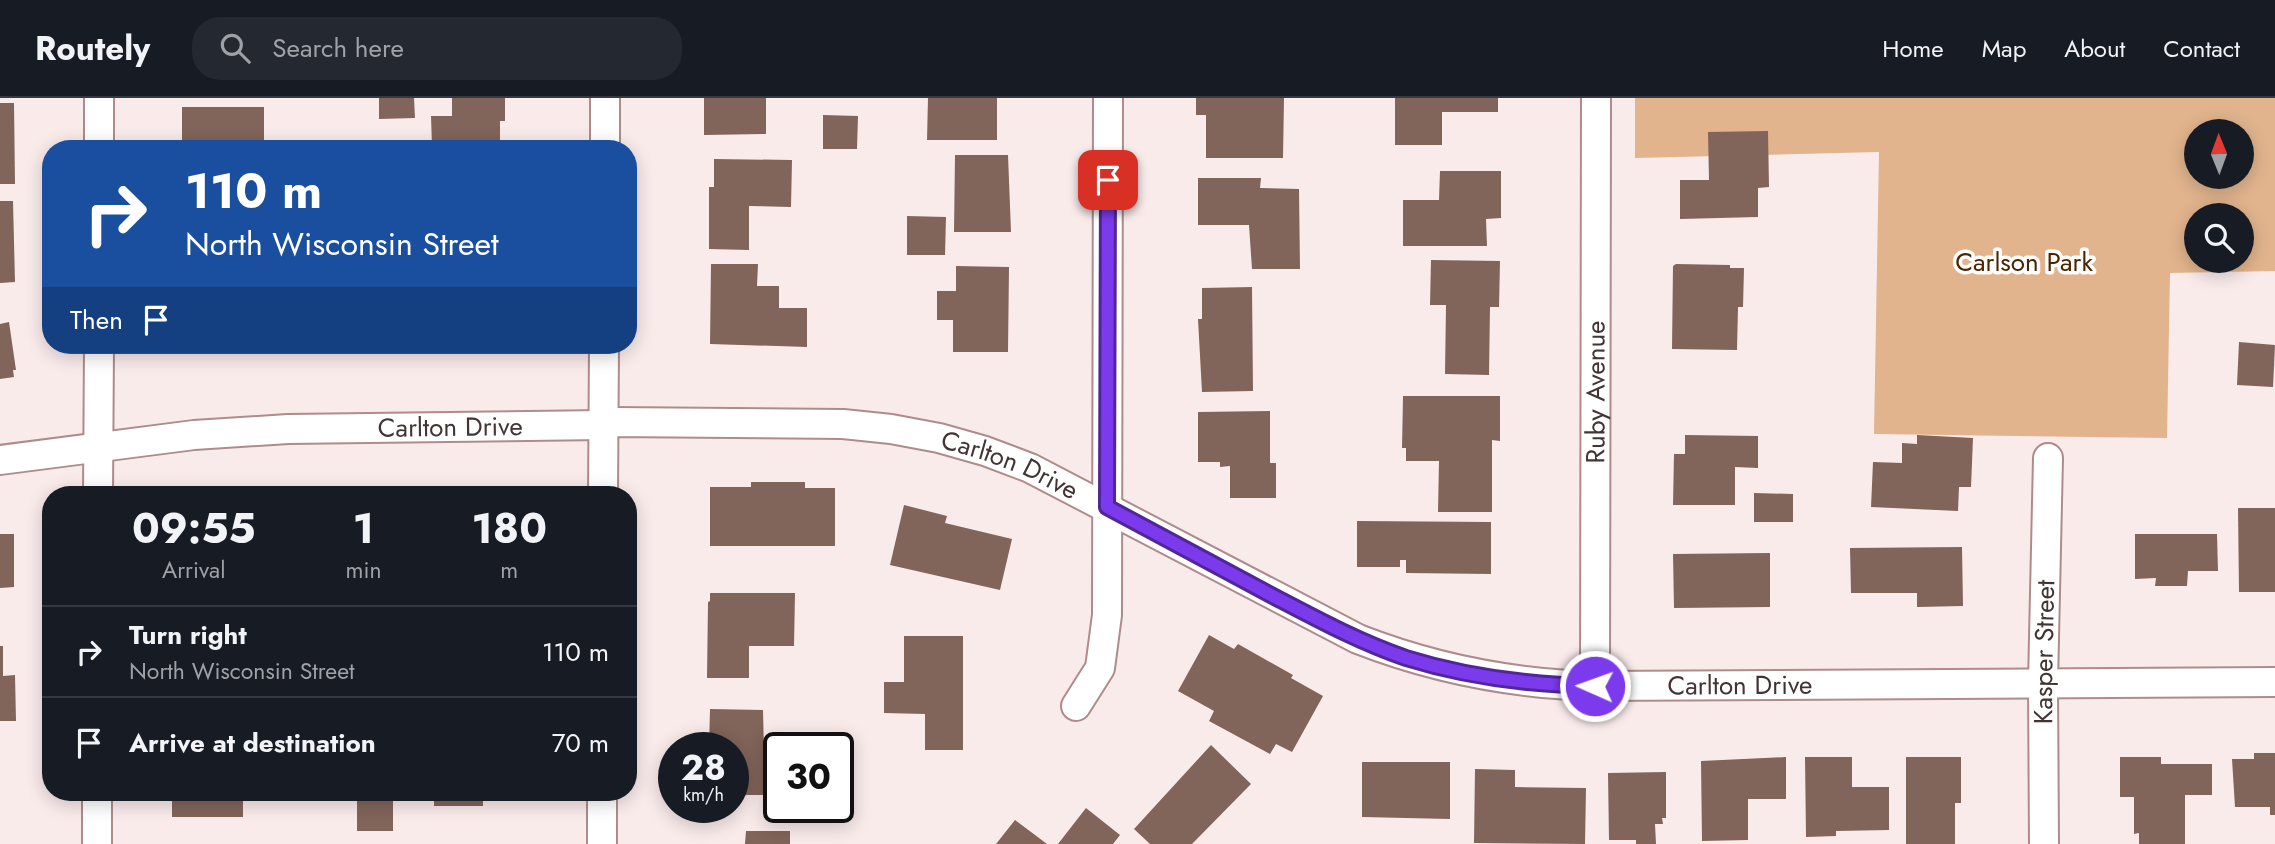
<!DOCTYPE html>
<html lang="en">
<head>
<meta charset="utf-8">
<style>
	:root { --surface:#171b24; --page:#242831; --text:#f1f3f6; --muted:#9ea1a6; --line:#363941 }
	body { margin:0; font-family:Jost,sans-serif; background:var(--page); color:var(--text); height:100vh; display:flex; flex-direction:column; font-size:26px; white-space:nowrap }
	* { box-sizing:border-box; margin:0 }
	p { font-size:23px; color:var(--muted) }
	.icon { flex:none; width:38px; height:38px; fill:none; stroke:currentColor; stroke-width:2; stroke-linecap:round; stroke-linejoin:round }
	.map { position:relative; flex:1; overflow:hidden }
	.side { position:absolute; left:42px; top:388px; width:595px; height:315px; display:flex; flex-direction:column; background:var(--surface); border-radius:28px; box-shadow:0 4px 18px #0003 }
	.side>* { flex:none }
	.hud { position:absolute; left:42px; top:42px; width:595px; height:214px; border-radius:28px; box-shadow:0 4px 18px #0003; background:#1a4fa0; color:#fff; overflow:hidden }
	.needle { width:46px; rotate:359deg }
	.controls { position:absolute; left:2184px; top:21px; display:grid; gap:14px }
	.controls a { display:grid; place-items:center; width:70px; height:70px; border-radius:50%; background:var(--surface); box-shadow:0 4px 18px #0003; font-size:35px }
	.speed { position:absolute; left:658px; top:634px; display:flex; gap:14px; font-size:35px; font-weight:700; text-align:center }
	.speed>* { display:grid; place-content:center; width:91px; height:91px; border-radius:50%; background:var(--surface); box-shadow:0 4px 18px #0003; line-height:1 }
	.speed small { font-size:18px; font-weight:400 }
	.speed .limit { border:4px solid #111; border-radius:10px; background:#fff; color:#111 }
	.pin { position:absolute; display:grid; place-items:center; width:60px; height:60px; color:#fff; margin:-30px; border-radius:14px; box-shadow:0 4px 10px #0006 }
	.me { position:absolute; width:77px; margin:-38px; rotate:272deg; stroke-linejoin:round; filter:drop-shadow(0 0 5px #0008) }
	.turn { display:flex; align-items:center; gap:24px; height:147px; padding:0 28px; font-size:32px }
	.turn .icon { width:91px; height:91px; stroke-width:2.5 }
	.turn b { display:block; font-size:49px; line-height:60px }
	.then { display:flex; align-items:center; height:66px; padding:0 28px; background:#0003; gap:14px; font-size:26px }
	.eta { display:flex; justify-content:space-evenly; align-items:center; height:119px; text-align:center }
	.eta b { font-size:42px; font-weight:700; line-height:49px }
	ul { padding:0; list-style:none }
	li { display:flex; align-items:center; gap:21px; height:91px; padding:0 28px; border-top:2px solid var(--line) }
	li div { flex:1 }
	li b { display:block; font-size:26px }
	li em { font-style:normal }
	header { display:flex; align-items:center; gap:42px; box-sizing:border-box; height:98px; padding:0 35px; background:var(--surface); border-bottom:2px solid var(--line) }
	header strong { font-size:33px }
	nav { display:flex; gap:38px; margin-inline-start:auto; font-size:24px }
	.search { width:490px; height:63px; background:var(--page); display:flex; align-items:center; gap:18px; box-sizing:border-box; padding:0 24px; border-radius:28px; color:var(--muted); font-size:26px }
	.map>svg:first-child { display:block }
	.green { fill:#e1b48d; fill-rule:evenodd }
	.building { fill:#81645a }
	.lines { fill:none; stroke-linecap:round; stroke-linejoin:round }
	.minor-casing { stroke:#ad8c8b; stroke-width:32 }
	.minor { stroke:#fff; stroke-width:28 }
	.route-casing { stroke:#51269a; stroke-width:18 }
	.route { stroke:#7c3aed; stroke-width:12 }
	.labels { text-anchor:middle; stroke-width:7; stroke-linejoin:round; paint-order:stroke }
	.park-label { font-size:26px; fill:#492500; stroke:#fdfdfd }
	.street-label { font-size:26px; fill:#423434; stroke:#fdfdfd }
</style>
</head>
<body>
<header>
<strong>Routely</strong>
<div class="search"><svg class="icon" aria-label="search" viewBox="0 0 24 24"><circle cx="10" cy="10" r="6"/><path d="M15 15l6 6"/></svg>Search here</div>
<nav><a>Home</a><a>Map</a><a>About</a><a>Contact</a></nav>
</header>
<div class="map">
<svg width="2275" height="746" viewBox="0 0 2275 746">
	<rect width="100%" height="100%" fill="#faebeb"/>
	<!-- green -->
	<path class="green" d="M 1635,0 L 2275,0 L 2275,173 L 2170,175 L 2167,340 L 1874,336 L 1879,54 L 1635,60 ZM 2196,33 L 2242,33 L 2242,79 L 2196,79 ZM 2196,117 L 2242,117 L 2242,163 L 2196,163 Z"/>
	<!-- building -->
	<g class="building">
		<path d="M 379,0 L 414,0 L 415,20 L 379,21 Z"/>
		<path d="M 452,0 L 505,0 L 505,23 L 500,23 L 500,51 L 432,49 L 431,18 L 452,18 Z"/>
		<path d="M 704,0 L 766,0 L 766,36 L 704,37 Z"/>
		<path d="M 928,0 L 997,0 L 997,42 L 927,42 Z"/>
		<path d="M 1196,0 L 1284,0 L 1283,60 L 1206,60 L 1206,17 L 1196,17 Z"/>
		<path d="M 1395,0 L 1498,0 L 1498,14 L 1442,14 L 1442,47 L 1395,47 Z"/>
		<path d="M 0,5 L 14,5 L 15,86 L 0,86 Z"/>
		<rect x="182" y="9" width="82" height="42"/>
		<path d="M 823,17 L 858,18 L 857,51 L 823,51 Z"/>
		<path d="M 1768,33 L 1769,89 L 1758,90 L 1758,119 L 1680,121 L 1680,82 L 1709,82 L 1708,34 Z"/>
		<path d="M 955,57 L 1008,57 L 1011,134 L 954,134 Z"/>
		<path d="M 714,61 L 792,62 L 791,109 L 749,108 L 749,152 L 709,151 L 709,89 L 714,89 Z"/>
		<path d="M 1440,73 L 1501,73 L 1501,120 L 1486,121 L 1487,148 L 1403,148 L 1403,102 L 1439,102 Z"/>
		<path d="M 1198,80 L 1261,80 L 1260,90 L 1299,91 L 1300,171 L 1252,171 L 1249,127 L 1198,127 Z"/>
		<path d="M 0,103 L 13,103 L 15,184 L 0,185 Z"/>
		<path d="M 907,118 L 946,119 L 945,157 L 907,157 Z"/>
		<path d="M 1431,162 L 1500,163 L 1499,209 L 1490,209 L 1489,277 L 1445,276 L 1446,207 L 1430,207 Z"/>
		<path d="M 711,166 L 758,166 L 757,188 L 779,188 L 779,210 L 807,210 L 807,249 L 710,246 Z"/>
		<path d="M 1676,166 L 1730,167 L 1730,170 L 1744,170 L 1743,209 L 1738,209 L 1737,252 L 1672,251 L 1673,168 Z"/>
		<path d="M 956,168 L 1009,169 L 1008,254 L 953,254 L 953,222 L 937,222 L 937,193 L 956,193 Z"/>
		<path d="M 1252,189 L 1253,293 L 1202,294 L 1198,221 L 1202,221 L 1202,190 Z"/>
		<path d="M 9,224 L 16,272 L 13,272 L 14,279 L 0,281 L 0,226 Z"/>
		<path d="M 2239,244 L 2275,247 L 2273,289 L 2237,287 Z"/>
		<path d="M 217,247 L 255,247 L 255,249 L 217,250 Z"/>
		<path d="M 1403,298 L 1500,298 L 1500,343 L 1492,342 L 1492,414 L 1438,414 L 1439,363 L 1406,363 L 1406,350 L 1402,350 Z"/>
		<path d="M 1270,313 L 1270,365 L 1276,365 L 1276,400 L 1230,400 L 1230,368 L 1220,369 L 1220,364 L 1198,364 L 1198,314 Z"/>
		<path d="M 1685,337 L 1758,338 L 1758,370 L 1735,369 L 1735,407 L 1673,407 L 1674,356 L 1685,356 Z"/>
		<path d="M 1917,337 L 1973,340 L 1971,389 L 1959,389 L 1958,413 L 1871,409 L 1873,364 L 1902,365 L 1902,345 L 1917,346 Z"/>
		<path d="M 751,384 L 805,384 L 805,390 L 835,390 L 835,448 L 710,448 L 710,389 L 751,389 Z"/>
		<path d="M 414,391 L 455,391 L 456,397 L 414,397 Z"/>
		<rect x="172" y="394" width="129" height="3"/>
		<path d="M 407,394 L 408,397 L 370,397 L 370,395 Z"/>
		<path d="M 1754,395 L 1793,396 L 1793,424 L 1754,424 Z"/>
		<path d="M 904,407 L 947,418 L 945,425 L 1012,441 L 1000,492 L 890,467 Z"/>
		<path d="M 2238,410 L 2275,410 L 2275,494 L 2239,494 Z"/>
		<path d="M 1357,423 L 1491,424 L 1491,476 L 1406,475 L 1406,462 L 1400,462 L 1400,469 L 1357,469 Z"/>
		<path d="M 0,436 L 14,436 L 14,489 L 0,490 Z"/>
		<path d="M 2135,436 L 2217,436 L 2218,473 L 2188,473 L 2187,488 L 2155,488 L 2156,480 L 2135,481 Z"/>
		<path d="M 1962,449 L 1963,508 L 1917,509 L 1917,495 L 1851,495 L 1850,450 Z"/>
		<path d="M 1770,455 L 1770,509 L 1674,510 L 1673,456 Z"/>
		<path d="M 710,495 L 795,495 L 794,548 L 749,548 L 749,580 L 707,580 L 708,504 L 710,503 Z"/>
		<path d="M 1209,537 L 1234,551 L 1238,546 L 1293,577 L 1291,580 L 1323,598 L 1292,654 L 1276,646 L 1270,656 L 1209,623 L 1214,613 L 1178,593 Z"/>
		<path d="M 904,538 L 963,538 L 963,652 L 925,652 L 925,616 L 884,615 L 884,584 L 904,584 Z"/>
		<path d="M 0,548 L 3,548 L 3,578 L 15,577 L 16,623 L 0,623 Z"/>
		<path d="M 710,611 L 763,612 L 765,697 L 733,697 L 733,649 L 709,649 Z"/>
		<path d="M 1211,647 L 1251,686 L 1192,746 L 1150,746 L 1134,731 Z"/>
		<path d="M 2254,655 L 2275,655 L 2275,717 L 2270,717 L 2270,709 L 2235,709 L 2232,661 L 2254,661 Z"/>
		<path d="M 1786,659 L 1786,701 L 1748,701 L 1748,742 L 1702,743 L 1701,663 Z"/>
		<path d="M 1805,659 L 1852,659 L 1852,689 L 1889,689 L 1889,732 L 1836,733 L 1836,738 L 1806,739 Z"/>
		<path d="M 1906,659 L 1961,659 L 1961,705 L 1955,705 L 1955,746 L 1906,746 Z"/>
		<path d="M 2120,659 L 2161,659 L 2161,666 L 2212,666 L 2212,697 L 2185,697 L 2185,746 L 2139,746 L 2139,735 L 2134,736 L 2134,699 L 2120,699 Z"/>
		<path d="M 1362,664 L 1450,664 L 1450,721 L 1362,719 Z"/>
		<path d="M 1475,671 L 1515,672 L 1515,689 L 1586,690 L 1585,746 L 1474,745 Z"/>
		<path d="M 1666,674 L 1666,720 L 1662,720 L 1663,726 L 1655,726 L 1656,746 L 1636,746 L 1636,742 L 1609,742 L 1608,675 Z"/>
		<rect x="172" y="695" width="71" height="24"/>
		<rect x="357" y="695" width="36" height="38"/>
		<rect x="434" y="695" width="49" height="13"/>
		<path d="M 1086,710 L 1120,737 L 1113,746 L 1058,746 Z"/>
		<path d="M 1015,722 L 1047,746 L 996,746 Z"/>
		<path d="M 746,733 L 790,733 L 790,746 L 745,746 Z"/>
	</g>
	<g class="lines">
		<defs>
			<g id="minor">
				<path d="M 99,51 L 99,0"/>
				<path d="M 605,51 L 605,0"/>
				<path id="s1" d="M 0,362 L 194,337 L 288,331 L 604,327 L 612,324 L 843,326 L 891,331 L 939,340 L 985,353 L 1030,370 L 1358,541 C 1435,571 1512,586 1595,588 L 2275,584"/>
				<path d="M 98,397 L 99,247"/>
				<path d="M 603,397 L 604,247"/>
				<path id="s2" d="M 1595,588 L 1596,0"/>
				<path d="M 1076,608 L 1100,570 L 1107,517 L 1108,0"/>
				<path d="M 97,746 L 97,695"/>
				<path d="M 602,746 L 602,695"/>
				<path id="s3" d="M 2044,746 L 2043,585 L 2048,360"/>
			</g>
		</defs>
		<!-- minor casing -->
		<use href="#minor" class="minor-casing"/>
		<!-- minor -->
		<use href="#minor" class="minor"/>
	</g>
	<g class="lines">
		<defs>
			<path id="route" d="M 1108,82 L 1107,409 C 1162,438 1216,468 1271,497 C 1315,520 1359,544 1406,560 C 1467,579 1531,587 1595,588"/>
		</defs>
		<!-- route casing -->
		<use href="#route" class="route-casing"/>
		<!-- route -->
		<use href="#route" class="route"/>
	</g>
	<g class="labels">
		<!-- park labels -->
		<g class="park-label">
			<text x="2024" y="173">Carlson Park</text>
		</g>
		<!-- street labels -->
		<g class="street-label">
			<text dy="9" stroke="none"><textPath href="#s2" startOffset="294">Ruby Avenue</textPath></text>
			<text dy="9" stroke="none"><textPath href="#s1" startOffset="452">Carlton Drive</textPath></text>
			<text dy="9" stroke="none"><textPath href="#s1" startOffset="1018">Carlton Drive</textPath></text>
			<text dy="9" stroke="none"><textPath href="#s3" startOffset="192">Kasper Street</textPath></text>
			<text dy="9" stroke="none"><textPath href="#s1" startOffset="1796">Carlton Drive</textPath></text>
		</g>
	</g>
</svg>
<div class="controls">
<a><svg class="needle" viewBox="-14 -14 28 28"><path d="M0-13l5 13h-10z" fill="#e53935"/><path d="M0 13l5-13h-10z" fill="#9ea1a6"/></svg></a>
<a><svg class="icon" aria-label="search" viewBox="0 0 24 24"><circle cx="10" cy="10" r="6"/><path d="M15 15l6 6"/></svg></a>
</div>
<div class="speed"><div>28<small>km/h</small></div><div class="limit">30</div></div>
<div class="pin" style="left:1108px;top:82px;background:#d93025"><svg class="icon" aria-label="arrive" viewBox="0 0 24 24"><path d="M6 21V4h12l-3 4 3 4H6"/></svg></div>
<svg class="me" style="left:1595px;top:588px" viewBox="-20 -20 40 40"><circle r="17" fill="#7c3aed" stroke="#fff" stroke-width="3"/><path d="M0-11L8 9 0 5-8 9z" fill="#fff"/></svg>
<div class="hud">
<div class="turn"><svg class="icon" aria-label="right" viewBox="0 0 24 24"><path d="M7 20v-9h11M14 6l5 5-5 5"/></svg><div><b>110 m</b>North Wisconsin Street</div></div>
<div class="then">Then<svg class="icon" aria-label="arrive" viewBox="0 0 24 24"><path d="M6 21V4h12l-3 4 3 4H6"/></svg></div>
</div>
<section class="side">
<div class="eta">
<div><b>09:55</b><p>Arrival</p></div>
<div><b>1</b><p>min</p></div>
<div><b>180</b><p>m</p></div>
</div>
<ul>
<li><svg class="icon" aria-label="right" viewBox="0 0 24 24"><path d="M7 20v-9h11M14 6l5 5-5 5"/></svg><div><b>Turn right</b><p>North Wisconsin Street</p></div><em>110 m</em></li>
<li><svg class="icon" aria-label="arrive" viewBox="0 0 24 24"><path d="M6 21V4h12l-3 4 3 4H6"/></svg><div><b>Arrive at destination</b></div><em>70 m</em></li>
</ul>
</section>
</div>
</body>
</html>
